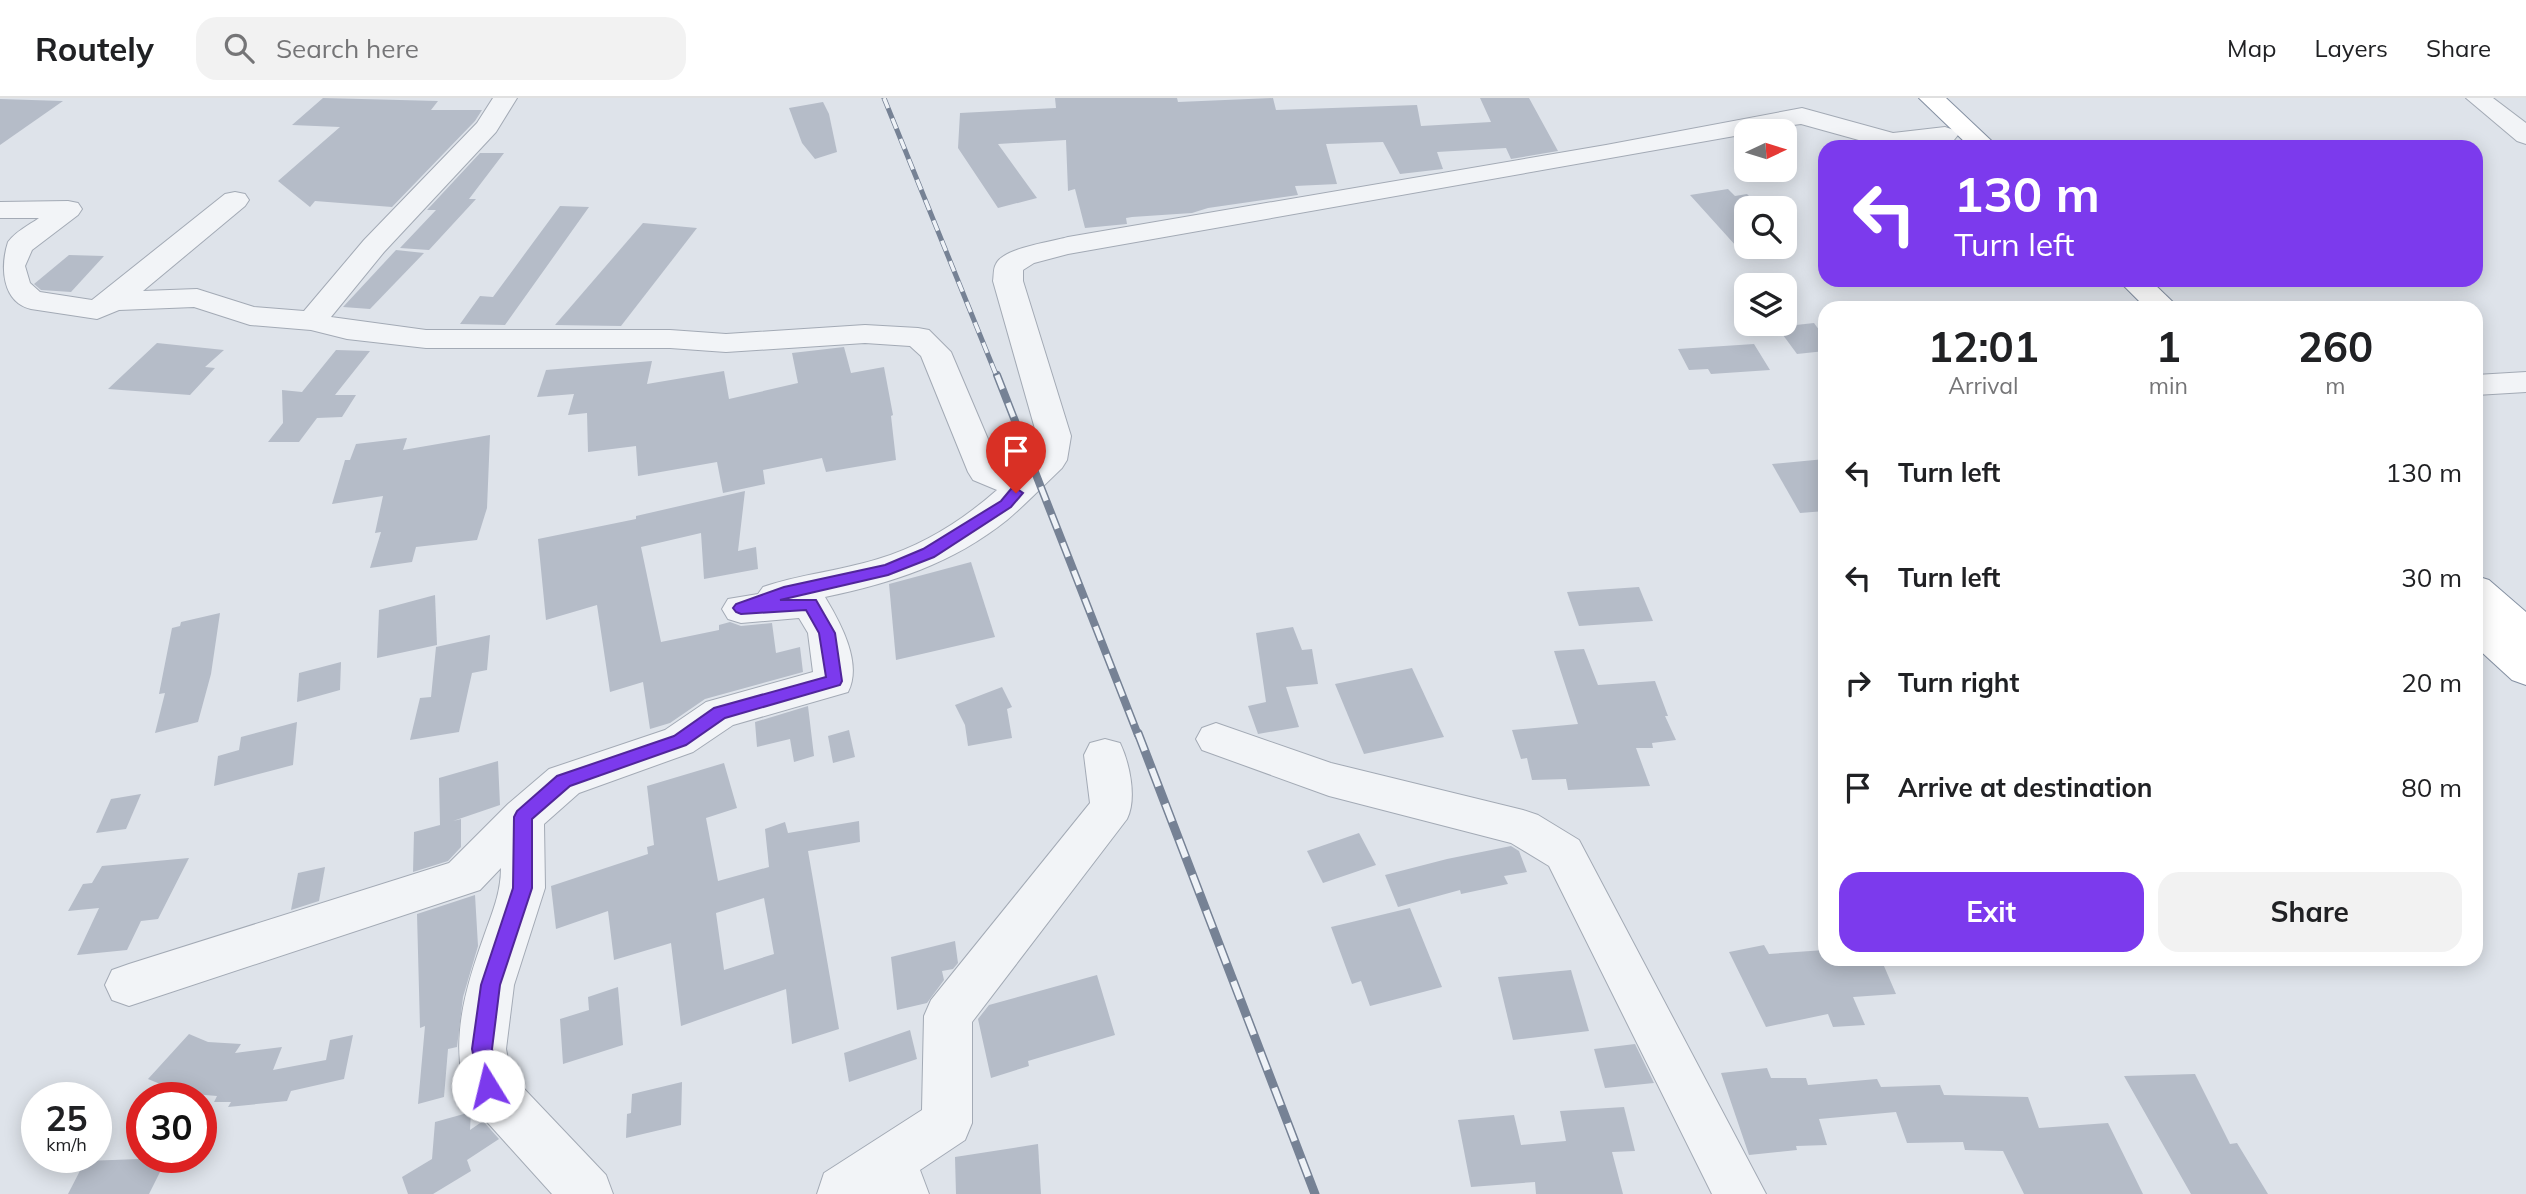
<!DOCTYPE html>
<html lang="en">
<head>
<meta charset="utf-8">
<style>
	:root { --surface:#fff; --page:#f2f2f2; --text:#202124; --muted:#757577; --line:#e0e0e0; --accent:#7c3aed }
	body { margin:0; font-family:Mulish,sans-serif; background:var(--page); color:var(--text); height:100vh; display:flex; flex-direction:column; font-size:26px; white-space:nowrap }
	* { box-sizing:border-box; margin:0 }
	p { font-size:23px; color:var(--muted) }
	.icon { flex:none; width:38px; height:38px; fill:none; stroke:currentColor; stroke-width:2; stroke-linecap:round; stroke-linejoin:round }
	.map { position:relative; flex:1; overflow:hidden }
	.details { position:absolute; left:1818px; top:203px; width:665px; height:665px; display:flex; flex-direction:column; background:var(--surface); border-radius:21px; box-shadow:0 4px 18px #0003 }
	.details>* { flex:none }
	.guide { position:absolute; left:1818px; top:42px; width:665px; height:147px; border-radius:21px; box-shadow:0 4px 18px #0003; background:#7c3aed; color:#fff; overflow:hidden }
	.needle { width:46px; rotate:86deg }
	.buttons { position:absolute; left:1734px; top:21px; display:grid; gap:14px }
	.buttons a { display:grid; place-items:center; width:63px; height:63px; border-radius:14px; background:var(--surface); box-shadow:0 4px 18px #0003; font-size:35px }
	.speed { position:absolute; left:21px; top:984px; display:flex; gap:14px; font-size:35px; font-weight:700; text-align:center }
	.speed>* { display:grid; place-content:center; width:91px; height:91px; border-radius:50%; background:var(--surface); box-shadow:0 4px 18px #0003; line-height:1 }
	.speed small { font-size:18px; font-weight:400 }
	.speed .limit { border:10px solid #d22; background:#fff; color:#111 }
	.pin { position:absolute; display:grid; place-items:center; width:60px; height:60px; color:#fff; margin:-72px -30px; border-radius:50% 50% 50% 0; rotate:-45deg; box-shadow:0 0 7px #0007 }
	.pin .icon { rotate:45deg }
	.me { position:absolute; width:77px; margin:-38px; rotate:351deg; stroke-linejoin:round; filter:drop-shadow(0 0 5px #0008) }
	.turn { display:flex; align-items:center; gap:24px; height:147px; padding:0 21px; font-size:32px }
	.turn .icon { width:91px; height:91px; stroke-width:2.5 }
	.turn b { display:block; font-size:49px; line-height:60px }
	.eta { display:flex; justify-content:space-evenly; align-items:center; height:119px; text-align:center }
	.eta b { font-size:42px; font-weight:700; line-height:49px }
	.primary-button { display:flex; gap:14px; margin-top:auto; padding:14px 21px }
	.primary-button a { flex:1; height:80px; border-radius:21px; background:var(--accent); color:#fff; font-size:28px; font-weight:700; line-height:80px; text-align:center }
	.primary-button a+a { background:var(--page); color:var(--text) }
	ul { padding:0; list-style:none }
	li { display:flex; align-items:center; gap:21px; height:105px; padding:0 21px }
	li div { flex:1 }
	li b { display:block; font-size:26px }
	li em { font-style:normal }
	header { display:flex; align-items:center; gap:42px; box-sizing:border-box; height:98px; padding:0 35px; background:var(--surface); border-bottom:2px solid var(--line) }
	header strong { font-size:33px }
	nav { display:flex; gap:38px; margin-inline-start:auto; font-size:24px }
	.search { width:490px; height:63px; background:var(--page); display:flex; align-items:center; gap:18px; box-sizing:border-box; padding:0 24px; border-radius:21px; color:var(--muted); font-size:26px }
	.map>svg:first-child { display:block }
	.building { fill:#b5bcc8; fill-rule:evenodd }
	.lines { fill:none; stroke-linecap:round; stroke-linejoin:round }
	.minor-casing { stroke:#a3aab5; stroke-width:2 }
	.highway-casing { stroke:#8490a2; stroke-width:2 }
	.minor { fill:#f2f4f7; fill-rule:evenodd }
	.highway { fill:#fff; fill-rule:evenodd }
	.rail-far2-casing { stroke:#768295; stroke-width:5 }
	.rail-far1-casing { stroke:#768295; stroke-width:8 }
	.rail-casing { stroke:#768295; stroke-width:9 }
	.rail-far2 { stroke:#eef2f7; stroke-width:3.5; stroke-dasharray:11; stroke-linecap:butt }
	.rail-far1 { stroke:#eef2f7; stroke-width:5; stroke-dasharray:15; stroke-linecap:butt }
	.rail { stroke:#eef2f7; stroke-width:6; stroke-dasharray:19; stroke-linecap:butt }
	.route { fill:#7c3aed; stroke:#51269a; stroke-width:2 }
</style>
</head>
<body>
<header>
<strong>Routely</strong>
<div class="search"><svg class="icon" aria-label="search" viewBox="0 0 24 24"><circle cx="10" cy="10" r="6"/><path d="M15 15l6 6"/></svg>Search here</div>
<nav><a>Map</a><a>Layers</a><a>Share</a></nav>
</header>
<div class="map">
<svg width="2526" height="1096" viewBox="0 0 2526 1096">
	<rect width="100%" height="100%" fill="#dee3ea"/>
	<!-- building -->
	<g class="building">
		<path d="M 323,0 L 438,3 L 431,12 L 482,12 L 475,23 L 392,109 L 315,103 L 310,109 L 278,83 L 340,29 L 292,27 Z"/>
		<path d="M 1055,0 L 1177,0 L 1178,4 L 1273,0 L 1276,12 L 1417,7 L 1421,28 L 1491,24 L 1480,0 L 1529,0 L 1558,53 L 1511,61 L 1506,50 L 1437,54 L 1443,71 L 1400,76 L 1383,44 L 1326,46 L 1337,86 L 1295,88 L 1298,97 L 1208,110 L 1192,115 L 1132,119 L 1126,120 L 1127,126 L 1085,130 L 1075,91 L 1068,93 L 1066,42 L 998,46 L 1037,100 L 998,110 L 958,50 L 960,15 L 1056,10 Z"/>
		<path d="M 0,1 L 63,3 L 0,47 Z"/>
		<path d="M 823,4 L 829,16 L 837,54 L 815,61 L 802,45 L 789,10 Z"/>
		<path d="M 480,55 L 504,55 L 469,101 L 476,101 L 429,152 L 400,150 L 436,112 L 427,112 Z"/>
		<path d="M 1728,91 L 1735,98 L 1747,96 L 1761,110 L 1746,110 L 1746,149 L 1767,149 L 1772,154 L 1746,159 L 1690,97 Z"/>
		<path d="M 560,108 L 589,109 L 505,227 L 460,226 L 480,198 L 493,199 Z"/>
		<path d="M 643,125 L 697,130 L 621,228 L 555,227 Z"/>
		<path d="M 396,152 L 424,155 L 370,211 L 343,209 Z"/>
		<path d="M 69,157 L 104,158 L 71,194 L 41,192 L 34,186 Z"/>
		<path d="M 1814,225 L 1825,240 L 1825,253 L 1797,256 L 1777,229 Z"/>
		<path d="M 157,245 L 224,252 L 205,269 L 215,270 L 190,297 L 108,291 Z"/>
		<path d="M 1754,246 L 1770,272 L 1711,276 L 1708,271 L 1689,272 L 1678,251 Z"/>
		<path d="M 844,249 L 851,275 L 884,269 L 893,317 L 891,318 L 896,362 L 826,374 L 822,360 L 763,372 L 765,386 L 723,395 L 717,364 L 638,378 L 636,348 L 588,354 L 587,315 L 568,317 L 574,296 L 537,299 L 546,272 L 652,263 L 647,286 L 724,273 L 729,301 L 798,285 L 792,255 Z"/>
		<path d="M 336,252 L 370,253 L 335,297 L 356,297 L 342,319 L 317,320 L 299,344 L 268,344 L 283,325 L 282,292 L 302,294 Z"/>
		<path d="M 490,337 L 487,410 L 477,442 L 416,449 L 412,464 L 370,470 L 381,434 L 375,435 L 383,398 L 332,406 L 345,362 L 350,362 L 356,346 L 407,340 L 403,352 Z"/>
		<path d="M 1825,361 L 1825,413 L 1800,415 L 1772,366 Z"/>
		<path d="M 745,393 L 738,453 L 756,449 L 758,471 L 704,481 L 701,435 L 641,449 L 661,544 L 719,532 L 719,527 L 730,524 L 741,528 L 772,525 L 776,555 L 800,549 L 803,574 L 705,601 L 670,625 L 650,631 L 643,584 L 610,594 L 597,507 L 546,522 L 538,441 L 636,421 L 636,418 Z"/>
		<path d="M 971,464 L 995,539 L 896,562 L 889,486 Z"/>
		<path d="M 1639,489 L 1653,523 L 1579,528 L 1567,494 Z"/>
		<path d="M 435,497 L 437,547 L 377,560 L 379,512 Z"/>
		<path d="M 220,515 L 211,576 L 198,624 L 155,635 L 165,595 L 159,596 L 172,530 L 180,528 L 181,524 Z"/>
		<path d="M 1293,529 L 1302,552 L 1312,551 L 1318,586 L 1286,589 L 1299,629 L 1258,636 L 1248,608 L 1266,604 L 1256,535 Z"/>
		<path d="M 490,537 L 487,572 L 472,575 L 459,634 L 410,642 L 420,600 L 431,599 L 436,549 Z"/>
		<path d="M 1584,551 L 1598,587 L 1655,583 L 1668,618 L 1665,618 L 1676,642 L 1652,645 L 1653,650 L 1636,650 L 1650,688 L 1568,692 L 1566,681 L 1532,682 L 1527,660 L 1521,661 L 1512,632 L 1578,626 L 1554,553 Z"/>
		<path d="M 341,564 L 340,592 L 297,604 L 299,575 Z"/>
		<path d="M 1412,570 L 1444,639 L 1364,656 L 1335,586 Z"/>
		<path d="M 1002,589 L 1012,609 L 1007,611 L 1012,640 L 968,648 L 965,627 L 955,607 Z"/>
		<path d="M 808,608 L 814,658 L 794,664 L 790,641 L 757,649 L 755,624 Z"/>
		<path d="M 297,624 L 293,667 L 214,688 L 218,658 L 239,652 L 241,639 Z"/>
		<path d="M 849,632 L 855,659 L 833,665 L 828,638 Z"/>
		<path d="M 498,663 L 500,707 L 453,723 L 461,721 L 461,749 L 448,763 L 413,774 L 414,734 L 440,727 L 439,680 Z"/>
		<path d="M 724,665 L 737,710 L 706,720 L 718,783 L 769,769 L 765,731 L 785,724 L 788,735 L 859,723 L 860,744 L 808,753 L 839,931 L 792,946 L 786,891 L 681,928 L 671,845 L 614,862 L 608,813 L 556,831 L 551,788 L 648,756 L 647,749 L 654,747 L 647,688 ZM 764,800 L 774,856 L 724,872 L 716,815 Z"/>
		<path d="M 141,696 L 126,731 L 96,735 L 111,701 Z"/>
		<path d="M 1359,735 L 1376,767 L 1323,785 L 1307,753 Z"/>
		<path d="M 1511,748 L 1519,753 L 1527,774 L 1504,778 L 1508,786 L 1461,796 L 1460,792 L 1398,809 L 1385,777 L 1447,761 Z"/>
		<path d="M 189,760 L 158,821 L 141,823 L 127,852 L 77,857 L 99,810 L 68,813 L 83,786 L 92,785 L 102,768 Z"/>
		<path d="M 325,769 L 319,803 L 291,812 L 298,775 Z"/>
		<path d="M 475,797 L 478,848 L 463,899 L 457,949 L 448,951 L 444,999 L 418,1006 L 425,928 L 420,930 L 417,816 Z"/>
		<path d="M 1410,810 L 1442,889 L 1370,908 L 1361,883 L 1352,886 L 1331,829 Z"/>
		<path d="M 955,843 L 958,865 L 953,871 L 942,873 L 944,882 L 927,905 L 897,912 L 891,859 Z"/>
		<path d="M 1764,847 L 1769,856 L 1825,852 L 1825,861 L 1881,861 L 1896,896 L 1853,899 L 1865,927 L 1833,929 L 1828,916 L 1766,929 L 1729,854 Z"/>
		<path d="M 1571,872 L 1589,933 L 1513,942 L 1498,879 Z"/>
		<path d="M 1097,877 L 1115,937 L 1028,963 L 1029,968 L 991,980 L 978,921 L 989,907 Z"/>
		<path d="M 618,889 L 623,947 L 563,966 L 560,921 L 589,912 L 588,899 Z"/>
		<path d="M 910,932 L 917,961 L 849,984 L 844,955 Z"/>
		<path d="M 189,936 L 208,944 L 241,946 L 235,955 L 282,949 L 273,972 L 326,962 L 330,942 L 353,937 L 344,981 L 291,993 L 287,1003 L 228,1009 L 231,1004 L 214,1004 L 217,998 L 182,995 L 148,981 Z"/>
		<path d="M 1635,946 L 1654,985 L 1605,990 L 1594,951 Z"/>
		<path d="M 1767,970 L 1771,980 L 1806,980 L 1808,987 L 1877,981 L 1881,989 L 1940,987 L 1944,997 L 2028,999 L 2039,1030 L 2108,1025 L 2143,1096 L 2024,1096 L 2003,1053 L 1965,1052 L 1963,1044 L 1907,1045 L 1896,1014 L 1819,1021 L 1827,1047 L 1796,1048 L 1797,1052 L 1749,1057 L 1721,975 Z"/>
		<path d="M 2195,976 L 2230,1046 L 2237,1045 L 2268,1096 L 2191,1096 L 2124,978 Z"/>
		<path d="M 682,984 L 681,1027 L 626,1040 L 627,1016 L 631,1015 L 632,996 Z"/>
		<path d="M 1624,1009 L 1635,1053 L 1612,1054 L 1623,1096 L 1536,1096 L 1535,1084 L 1471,1089 L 1458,1022 L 1514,1017 L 1521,1047 L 1566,1043 L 1560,1013 Z"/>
		<path d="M 471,1014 L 470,1032 L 483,1023 L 499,1041 L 467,1062 L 471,1073 L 433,1096 L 408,1096 L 402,1079 L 432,1061 L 435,1024 Z"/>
		<path d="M 1038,1046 L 1041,1096 L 956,1096 L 955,1059 Z"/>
		<path d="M 167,1060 L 149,1096 L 68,1096 L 85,1063 Z"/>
	</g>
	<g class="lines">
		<defs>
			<g id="minor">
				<path d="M 493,0 L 517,0 L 496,34 L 384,154 L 331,219 L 426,232 L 670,232 L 726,236 L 865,227 L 918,230 L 929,232 L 951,254 L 999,367 L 1018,372 L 1034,358 L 1037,338 L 993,183 C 994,178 993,171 996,166 C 1003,150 1051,144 1068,139 L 1606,47 L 1802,10 L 1893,35 L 1945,29 L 1954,32 L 1958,37 L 1954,42 L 1945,45 L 1884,49 L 1801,26 L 1746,33 L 1746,36 L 1068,156 L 1034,165 L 1023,172 L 1023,183 L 1071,338 L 1067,362 L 1062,370 C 1044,387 1026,406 1007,422 C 952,466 892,485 825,499 C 840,524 863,565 848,594 L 733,627 L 693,654 L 579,695 L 544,726 L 545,790 L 514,887 L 506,951 L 511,977 L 606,1077 L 613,1096 L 552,1096 L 470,1005 C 447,950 465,891 484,838 C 492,815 501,795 501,770 L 480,792 L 129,908 L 112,902 L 105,887 L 112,872 L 129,866 L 449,765 L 508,706 L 549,671 L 665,632 L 706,604 L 813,574 L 808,535 L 799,520 L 741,525 L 728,521 L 722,511 L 728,501 L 758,496 L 763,489 C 801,476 840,473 878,461 C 922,448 963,422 997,392 L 973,382 L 968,374 L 921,258 L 910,248 L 865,245 L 726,254 L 670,250 L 426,250 L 347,241 L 311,232 L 250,227 L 194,209 L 119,212 L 97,221 L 31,211 C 2,204 0,169 8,144 C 15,134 29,127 39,120 L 0,120 L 0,104 L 68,103 L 78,105 L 82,111 L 78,117 L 32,152 L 25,168 L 30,185 L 40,194 L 92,202 L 225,96 L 235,94 L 245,96 L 249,102 L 245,108 L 143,193 L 197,191 L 254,209 L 304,213 L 364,142 L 477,25 Z"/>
				<path d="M 2466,0 L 2493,0 L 2526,25 L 2526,46 L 2517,43 Z"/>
				<path d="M 2526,274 L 2526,294 L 2476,297 L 2476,277 Z"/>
				<path d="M 1216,625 L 1331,665 L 1523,712 L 1538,717 L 1579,742 L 1766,1096 L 1712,1096 L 1549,768 L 1511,745 L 1329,698 L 1202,652 L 1196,641 L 1202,630 Z"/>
				<path d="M 1105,641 L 1120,645 C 1130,666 1137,701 1127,721 L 972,924 L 972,1025 L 965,1042 L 920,1072 L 929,1096 L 817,1096 L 824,1075 L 922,1012 L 924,918 L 931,902 L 1090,705 L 1084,657 L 1090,645 Z"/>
			</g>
			<g id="highway">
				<path d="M 1919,0 L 1946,0 L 1998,49 L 1970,49 Z"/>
				<path d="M 2118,182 L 2150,182 L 2179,210 L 2146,210 Z"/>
				<path d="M 2476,478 L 2489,482 L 2526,514 L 2526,587 L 2512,582 L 2476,549 Z"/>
			</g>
		</defs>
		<!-- minor casing -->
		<use href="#minor" class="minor-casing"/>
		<!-- highway casing -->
		<use href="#highway" class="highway-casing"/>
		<!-- minor -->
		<use href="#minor" class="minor"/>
		<!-- highway -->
		<use href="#highway" class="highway"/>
		<defs>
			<path id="rail-far2" d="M 884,0 L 997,279"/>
			<path id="rail-far1" d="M 997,277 L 1138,637"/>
			<path id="rail" d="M 1138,635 L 1315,1096"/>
		</defs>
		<!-- rail-far2 casing -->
		<use href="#rail-far2" class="rail-far2-casing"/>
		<!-- rail-far1 casing -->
		<use href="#rail-far1" class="rail-far1-casing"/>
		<!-- rail casing -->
		<use href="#rail" class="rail-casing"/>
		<!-- rail-far2 -->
		<use href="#rail-far2" class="rail-far2"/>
		<!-- rail-far1 -->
		<use href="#rail-far1" class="rail-far1"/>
		<!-- rail -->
		<use href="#rail" class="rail"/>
	</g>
	<!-- route -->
	<path class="route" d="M 1016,390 L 1023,395 L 1011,409 L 934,459 L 888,477 L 780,502 L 816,502 L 835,535 L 842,583 L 840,587 L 725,620 L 686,647 L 570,688 L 532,721 L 532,790 L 500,887 L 492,951 L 499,988 L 496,995 L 488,998 L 481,995 L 472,951 L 481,887 L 513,790 L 514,719 L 517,713 L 557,678 L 674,638 L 714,610 L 826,579 L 819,535 L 806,512 L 741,516 L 736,514 L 733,510 L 736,506 L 784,489 L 885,467 L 923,451 L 1001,403 L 1011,391 Z"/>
</svg>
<div class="buttons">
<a><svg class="needle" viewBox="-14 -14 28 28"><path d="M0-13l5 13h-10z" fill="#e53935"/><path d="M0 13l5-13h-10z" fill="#757577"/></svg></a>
<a><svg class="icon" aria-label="search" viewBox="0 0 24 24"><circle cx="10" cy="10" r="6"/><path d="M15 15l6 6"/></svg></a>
<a><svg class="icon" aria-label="layers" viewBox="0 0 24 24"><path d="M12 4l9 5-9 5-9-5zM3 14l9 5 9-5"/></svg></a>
</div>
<div class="speed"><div>25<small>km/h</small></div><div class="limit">30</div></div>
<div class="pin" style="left:1016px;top:395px;background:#d93025"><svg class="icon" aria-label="arrive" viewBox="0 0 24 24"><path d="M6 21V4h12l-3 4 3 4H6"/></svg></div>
<svg class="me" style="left:488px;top:988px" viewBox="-20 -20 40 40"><circle r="19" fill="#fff"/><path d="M0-13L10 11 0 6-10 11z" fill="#7c3aed"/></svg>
<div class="guide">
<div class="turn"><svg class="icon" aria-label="left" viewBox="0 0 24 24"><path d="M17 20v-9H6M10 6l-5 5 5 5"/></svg><div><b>130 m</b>Turn left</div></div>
</div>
<section class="details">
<div class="eta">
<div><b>12:01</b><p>Arrival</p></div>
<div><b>1</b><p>min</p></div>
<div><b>260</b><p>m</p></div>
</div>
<ul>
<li><svg class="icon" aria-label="left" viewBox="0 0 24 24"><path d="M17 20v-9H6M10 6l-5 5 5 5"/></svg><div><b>Turn left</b></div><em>130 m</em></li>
<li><svg class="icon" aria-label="left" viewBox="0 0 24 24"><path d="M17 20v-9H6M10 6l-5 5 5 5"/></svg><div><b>Turn left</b></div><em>30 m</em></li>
<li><svg class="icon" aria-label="right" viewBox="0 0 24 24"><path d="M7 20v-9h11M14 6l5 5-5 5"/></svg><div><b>Turn right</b></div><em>20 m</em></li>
<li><svg class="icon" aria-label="arrive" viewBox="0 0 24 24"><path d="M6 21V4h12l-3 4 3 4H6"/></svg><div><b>Arrive at destination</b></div><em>80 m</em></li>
</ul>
<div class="primary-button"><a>Exit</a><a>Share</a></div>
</section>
</div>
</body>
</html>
